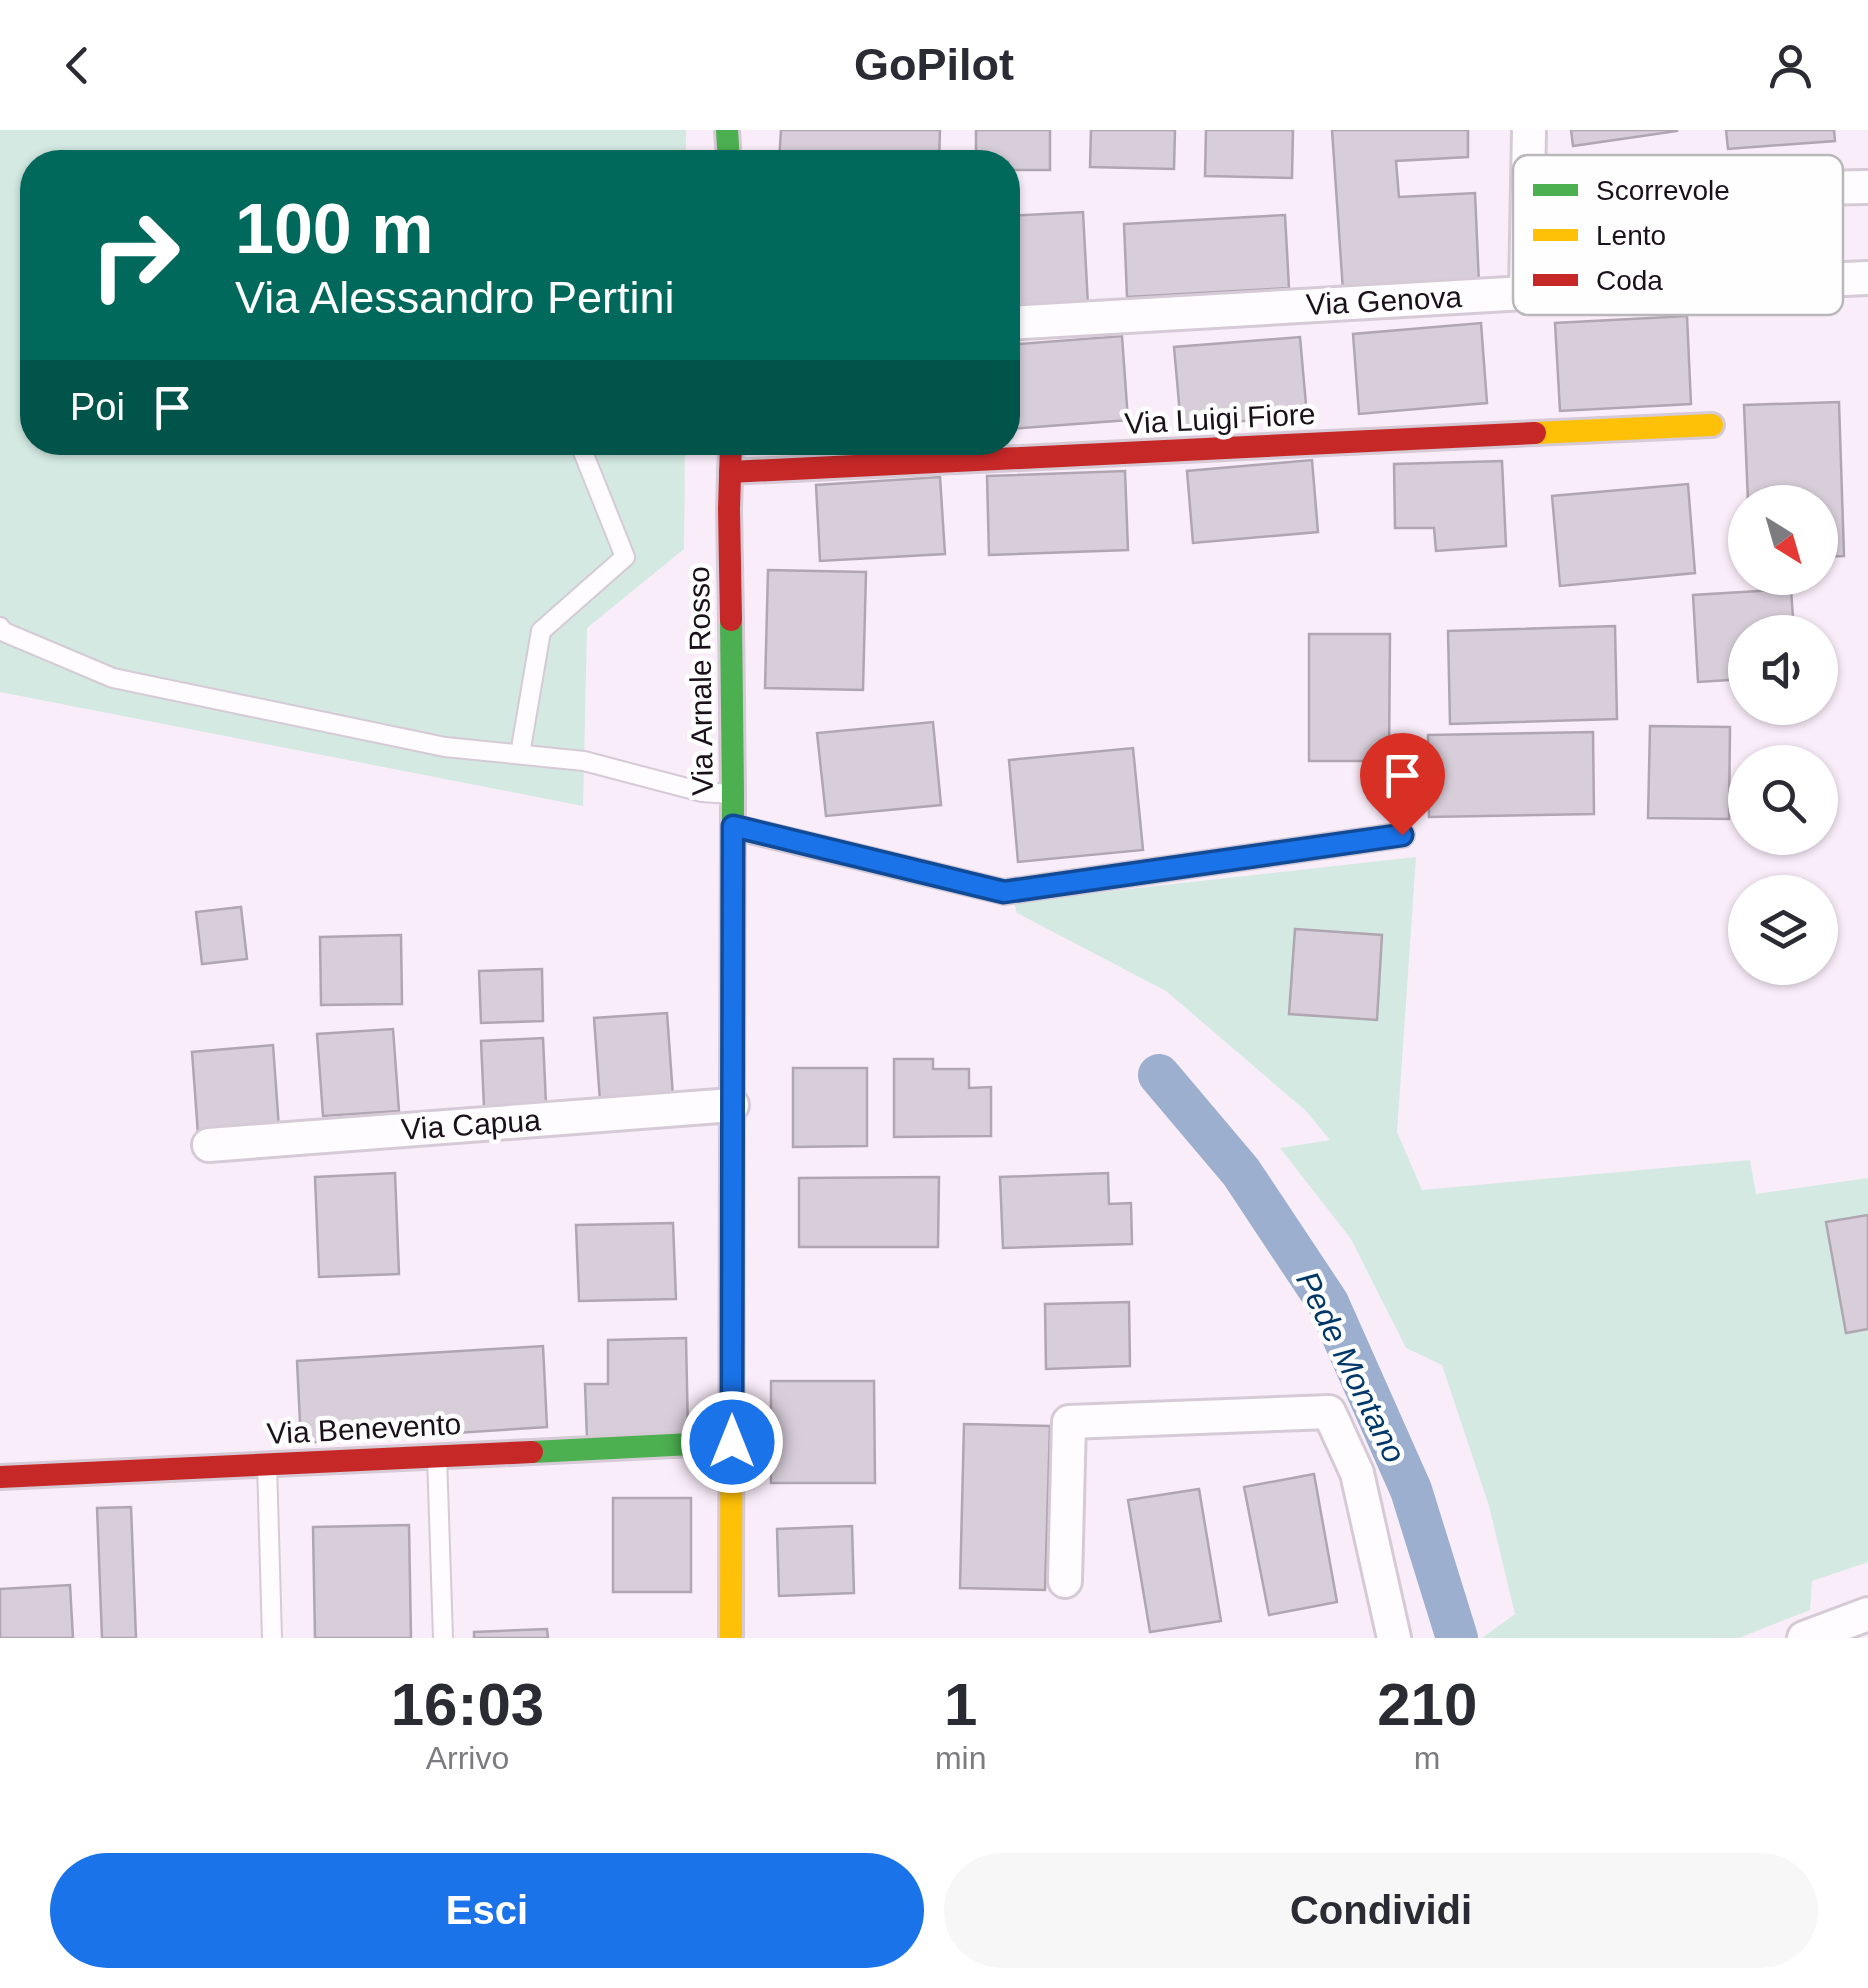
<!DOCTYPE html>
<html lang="it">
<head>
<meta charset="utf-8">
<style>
	:root { --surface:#fff; --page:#f7f7f7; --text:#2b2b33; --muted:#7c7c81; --accent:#1a73e8 }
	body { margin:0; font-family:Arial,sans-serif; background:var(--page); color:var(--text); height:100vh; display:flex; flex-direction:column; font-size:38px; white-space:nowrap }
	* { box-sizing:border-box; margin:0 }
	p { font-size:32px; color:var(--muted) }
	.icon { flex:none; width:55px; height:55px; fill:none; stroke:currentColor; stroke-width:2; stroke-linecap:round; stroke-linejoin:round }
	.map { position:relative; height:1508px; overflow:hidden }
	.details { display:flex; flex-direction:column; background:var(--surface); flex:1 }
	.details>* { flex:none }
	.guide { position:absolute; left:20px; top:20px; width:1000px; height:305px; border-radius:40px; box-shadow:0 2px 8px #0004; background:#00695c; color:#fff; overflow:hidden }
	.needle { width:65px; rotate:143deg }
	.controls { position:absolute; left:1728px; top:355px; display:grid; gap:20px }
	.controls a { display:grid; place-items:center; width:110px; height:110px; border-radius:50%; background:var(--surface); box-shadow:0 2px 8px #0004; font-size:50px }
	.pin { position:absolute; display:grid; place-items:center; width:85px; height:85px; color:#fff; margin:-102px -42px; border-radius:50% 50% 50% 0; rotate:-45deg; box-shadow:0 0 10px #0007 }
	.pin .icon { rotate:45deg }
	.me { position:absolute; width:110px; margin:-55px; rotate:0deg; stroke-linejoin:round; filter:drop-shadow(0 0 8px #0008) }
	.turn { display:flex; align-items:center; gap:35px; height:210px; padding:0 50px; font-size:45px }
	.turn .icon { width:130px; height:130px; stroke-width:2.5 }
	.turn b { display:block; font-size:70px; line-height:85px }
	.then { display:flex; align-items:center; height:95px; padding:0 50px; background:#0003; gap:20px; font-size:38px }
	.eta { display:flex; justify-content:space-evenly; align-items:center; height:170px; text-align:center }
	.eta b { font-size:60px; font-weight:600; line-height:70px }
	.action { display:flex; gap:20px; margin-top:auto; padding:20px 50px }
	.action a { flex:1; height:115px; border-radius:60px; background:var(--accent); color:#fff; font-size:40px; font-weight:600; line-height:115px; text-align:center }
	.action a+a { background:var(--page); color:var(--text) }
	header { display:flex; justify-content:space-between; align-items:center; height:130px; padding:0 50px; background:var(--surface); font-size:45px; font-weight:600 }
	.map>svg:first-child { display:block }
	.green { fill:#d3e9e2 }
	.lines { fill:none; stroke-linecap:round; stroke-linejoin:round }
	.canal { stroke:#9cafcf; stroke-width:42 }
	.building { fill:#d8ceda; stroke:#b0a6b1; stroke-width:2.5 }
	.lane-casing { stroke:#d5cad5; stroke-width:22 }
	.street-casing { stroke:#d5cad5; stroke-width:38 }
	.fast-casing { stroke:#d5cad5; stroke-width:28 }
	.slow-casing { stroke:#d5cad5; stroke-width:28 }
	.jam-casing { stroke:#d5cad5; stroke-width:28 }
	.lane { stroke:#fefcfe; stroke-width:18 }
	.street { stroke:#fefcfe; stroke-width:32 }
	.fast { stroke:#4caf50; stroke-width:22 }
	.slow { stroke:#ffc107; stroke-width:22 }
	.jam { stroke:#c62828; stroke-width:22 }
	.route-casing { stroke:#114b97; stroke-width:25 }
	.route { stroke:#1a73e8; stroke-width:18 }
	.labels { text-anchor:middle; stroke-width:9; stroke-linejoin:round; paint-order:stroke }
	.street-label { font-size:30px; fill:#1a111a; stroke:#fefefe }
	.water-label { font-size:32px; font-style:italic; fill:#003869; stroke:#fefefe }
	.key { fill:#fefefe; stroke:#bab7ba; stroke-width:2.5 }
	.key-label { font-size:28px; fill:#1a111a }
</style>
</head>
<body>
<header><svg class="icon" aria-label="back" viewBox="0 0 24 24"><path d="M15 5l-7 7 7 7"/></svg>GoPilot<svg class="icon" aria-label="person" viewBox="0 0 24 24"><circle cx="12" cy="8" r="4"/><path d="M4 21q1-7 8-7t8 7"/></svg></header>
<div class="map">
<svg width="1868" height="1508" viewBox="0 0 1868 1508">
	<rect width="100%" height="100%" fill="#faedfa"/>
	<!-- green -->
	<g class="green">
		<path d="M 0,0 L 686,0 L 686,32 L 32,32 L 32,312 L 685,313 L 684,419 L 587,498 L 583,676 L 0,562 Z"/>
		<path d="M 1416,727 L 1397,1002 L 1422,1060 L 1750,1030 L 1756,1064 L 1868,1048 L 1868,1432 L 1812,1451 L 1810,1480 L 1739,1508 L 1482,1508 L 1515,1484 L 1489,1376 L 1442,1235 L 1406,1218 L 1351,1109 L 1280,1018 L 1330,1010 L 1306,981 L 1166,861 L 1017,783 L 1014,772 Z"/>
	</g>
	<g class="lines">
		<!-- canal -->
		<path class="canal" d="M 1159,945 L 1241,1042 L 1328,1173 L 1411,1360 L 1457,1508"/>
	</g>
	<!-- building -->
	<g class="building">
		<path d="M 781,0 L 940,0 L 939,32 L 779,32 Z"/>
		<path d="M 976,0 L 1050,0 L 1050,40 L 1008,40 L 1008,32 L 976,32 Z"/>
		<path d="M 1091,0 L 1175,0 L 1174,39 L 1090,37 Z"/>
		<path d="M 1206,0 L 1293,0 L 1292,48 L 1205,46 Z"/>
		<path d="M 1332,0 L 1468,0 L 1468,27 L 1396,31 L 1399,67 L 1475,63 L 1479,154 L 1343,161 Z"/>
		<path d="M 1571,0 L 1677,0 L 1677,1 L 1573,16 Z"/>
		<path d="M 1726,0 L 1834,0 L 1835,11 L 1728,19 Z"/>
		<path d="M 1083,82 L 1088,175 L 1008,180 L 1008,86 Z"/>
		<path d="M 1285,85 L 1289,158 L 1127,167 L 1124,94 Z"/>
		<path d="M 1687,186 L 1691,274 L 1560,281 L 1555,193 Z"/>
		<path d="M 1481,193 L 1487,273 L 1359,284 L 1353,204 Z"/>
		<path d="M 1122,206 L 1128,290 L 1008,299 L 1008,215 Z"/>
		<path d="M 1300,207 L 1307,286 L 1181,296 L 1174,217 Z"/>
		<path d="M 1839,272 L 1844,426 L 1820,427 L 1820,372 L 1748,372 L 1744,275 Z"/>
		<path d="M 1312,330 L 1318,402 L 1193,413 L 1187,341 Z"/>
		<path d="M 1502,331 L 1506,416 L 1436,421 L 1434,398 L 1395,398 L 1394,334 Z"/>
		<path d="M 1125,341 L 1128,420 L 989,425 L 987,346 Z"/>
		<path d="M 940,347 L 945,424 L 820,431 L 816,355 Z"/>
		<path d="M 1688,354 L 1695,443 L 1560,456 L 1552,366 Z"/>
		<path d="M 768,440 L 866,442 L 863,560 L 765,558 Z"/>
		<path d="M 1791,459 L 1794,502 L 1745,502 L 1745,549 L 1698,552 L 1693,465 Z"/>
		<path d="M 1615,496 L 1617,589 L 1450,594 L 1448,501 Z"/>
		<path d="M 1309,504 L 1390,504 L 1389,631 L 1309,631 Z"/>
		<path d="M 933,592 L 941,675 L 826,686 L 817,603 Z"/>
		<path d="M 1650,596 L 1730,597 L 1729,689 L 1648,688 Z"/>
		<path d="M 1593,602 L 1594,684 L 1429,687 L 1428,605 Z"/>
		<path d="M 1133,618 L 1143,720 L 1018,732 L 1009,630 Z"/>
		<path d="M 241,777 L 247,829 L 202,834 L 196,782 Z"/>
		<path d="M 1295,799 L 1382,805 L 1377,890 L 1289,884 Z"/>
		<path d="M 401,805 L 402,874 L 321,875 L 320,807 Z"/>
		<path d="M 542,839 L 543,891 L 481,893 L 479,841 Z"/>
		<path d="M 667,883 L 673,966 L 600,971 L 594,888 Z"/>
		<path d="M 393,899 L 399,981 L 323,986 L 317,904 Z"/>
		<path d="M 543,908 L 546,974 L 484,977 L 481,911 Z"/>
		<path d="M 273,915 L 279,998 L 198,1004 L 192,922 Z"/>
		<path d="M 894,929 L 933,929 L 933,939 L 969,939 L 969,958 L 991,957 L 991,1006 L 894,1007 Z"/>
		<path d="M 793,938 L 867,938 L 867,1016 L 793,1017 Z"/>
		<path d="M 395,1043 L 399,1144 L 319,1147 L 315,1047 Z"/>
		<path d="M 1108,1043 L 1109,1074 L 1131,1073 L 1132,1114 L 1003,1118 L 1000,1047 Z"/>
		<path d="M 939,1047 L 938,1117 L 799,1117 L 799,1048 Z"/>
		<path d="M 1868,1085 L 1868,1199 L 1846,1203 L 1826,1092 Z"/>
		<path d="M 673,1093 L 676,1169 L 579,1171 L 576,1095 Z"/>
		<path d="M 1129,1172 L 1130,1236 L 1046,1239 L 1045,1174 Z"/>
		<path d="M 686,1208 L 688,1303 L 587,1310 L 585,1254 L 608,1254 L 608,1210 Z"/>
		<path d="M 543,1216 L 547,1297 L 301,1313 L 297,1231 Z"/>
		<path d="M 771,1251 L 874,1251 L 875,1353 L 771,1353 Z"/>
		<path d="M 964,1294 L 1050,1296 L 1045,1460 L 960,1458 Z"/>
		<path d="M 1314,1344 L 1337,1472 L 1269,1485 L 1244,1357 Z"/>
		<path d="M 1199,1359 L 1221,1491 L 1150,1502 L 1128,1370 Z"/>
		<rect x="613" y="1368" width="78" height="94"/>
		<path d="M 131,1377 L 136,1508 L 102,1508 L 97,1378 Z"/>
		<path d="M 409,1395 L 411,1508 L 315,1508 L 313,1397 Z"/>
		<path d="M 852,1396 L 854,1463 L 779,1466 L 777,1399 Z"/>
		<path d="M 70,1455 L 73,1508 L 0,1508 L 0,1459 Z"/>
		<path d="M 547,1499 L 548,1508 L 474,1508 L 474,1502 Z"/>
	</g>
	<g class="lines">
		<defs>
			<g id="lane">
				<path d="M 0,497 L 4,502 L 113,548 L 445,617 L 584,631 L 702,662 L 731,664"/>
				<path d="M 520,624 L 541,501 L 625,427 L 579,312"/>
				<path d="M 437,1326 L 443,1508"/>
				<path d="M 267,1334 L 272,1508"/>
			</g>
			<g id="street">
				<path d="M 1760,153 L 1768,59 L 1868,57"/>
				<path d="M 1526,163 L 1529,0"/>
				<path d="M 1008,193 L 1526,163 L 1868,148"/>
				<path d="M 209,1015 L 732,975"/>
				<path d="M 1065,1451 L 1069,1292 L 1329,1282 L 1357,1343 L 1394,1508"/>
				<path d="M 1804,1508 L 1868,1484"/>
			</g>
			<g id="fast">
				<path d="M 727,0 L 729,32"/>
				<path d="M 731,490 L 733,664 L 732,979"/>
				<path d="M 532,1322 L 732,1312"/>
			</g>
			<g id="slow">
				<path d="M 1535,303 L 1712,295"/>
				<path d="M 733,697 L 1004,762 L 1402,705"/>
				<path d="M 731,1508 L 732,979"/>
			</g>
			<g id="jam">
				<path d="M 730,342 L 1535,303"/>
				<path d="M 731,490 L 729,379 L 731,312"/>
				<path d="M 0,1347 L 532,1322"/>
			</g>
		</defs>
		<!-- lane casing -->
		<use href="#lane" class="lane-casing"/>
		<!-- street casing -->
		<use href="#street" class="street-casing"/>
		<!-- fast casing -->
		<use href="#fast" class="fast-casing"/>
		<!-- slow casing -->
		<use href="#slow" class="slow-casing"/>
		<!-- jam casing -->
		<use href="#jam" class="jam-casing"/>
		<!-- lane -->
		<use href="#lane" class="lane"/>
		<!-- street -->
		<use href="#street" class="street"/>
		<!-- fast -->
		<use href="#fast" class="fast"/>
		<!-- slow -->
		<use href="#slow" class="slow"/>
		<!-- jam -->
		<use href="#jam" class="jam"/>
	</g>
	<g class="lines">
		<defs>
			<path id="route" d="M 732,1312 L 733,696 L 1004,762 L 1402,705"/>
		</defs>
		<!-- route casing -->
		<use href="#route" class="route-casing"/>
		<!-- route -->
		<use href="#route" class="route"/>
	</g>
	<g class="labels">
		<!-- street labels -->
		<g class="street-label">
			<text transform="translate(1384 171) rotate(-3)" y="10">Via Genova</text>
			<text transform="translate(1220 289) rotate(-3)" y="10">Via Luigi Fiore</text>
			<text transform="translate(701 551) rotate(-91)" y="10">Via Arnale Rosso</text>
			<text transform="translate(471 995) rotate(-4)" y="10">Via Capua</text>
			<text transform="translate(364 1299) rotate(-3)" y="10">Via Benevento</text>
		</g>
		<!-- water labels -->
		<g class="water-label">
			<text transform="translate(1351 1237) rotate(64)" y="11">Pede Montano</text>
		</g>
	</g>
	<!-- legend -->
	<rect x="1513" y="25" width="330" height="160" rx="15" class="key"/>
	<rect x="1533" y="54" width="45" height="12" fill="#4caf50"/>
	<rect x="1533" y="99" width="45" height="12" fill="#ffc107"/>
	<rect x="1533" y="144" width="45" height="12" fill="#c62828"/>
	<g class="key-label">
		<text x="1596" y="70">Scorrevole</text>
		<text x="1596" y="115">Lento</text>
		<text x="1596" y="160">Coda</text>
	</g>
</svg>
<div class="controls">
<a><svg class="needle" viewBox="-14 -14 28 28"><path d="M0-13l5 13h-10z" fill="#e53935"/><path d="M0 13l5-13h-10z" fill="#7c7c81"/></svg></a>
<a><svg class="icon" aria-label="sound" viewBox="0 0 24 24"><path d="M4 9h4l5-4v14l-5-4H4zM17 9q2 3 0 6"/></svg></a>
<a><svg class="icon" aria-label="search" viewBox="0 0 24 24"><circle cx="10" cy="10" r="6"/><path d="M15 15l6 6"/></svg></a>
<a><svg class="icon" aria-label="layers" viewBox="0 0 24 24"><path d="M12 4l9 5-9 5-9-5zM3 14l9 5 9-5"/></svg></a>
</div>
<div class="pin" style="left:1402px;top:705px;background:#d93025"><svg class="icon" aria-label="arrive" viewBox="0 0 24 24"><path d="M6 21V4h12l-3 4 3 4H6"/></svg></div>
<svg class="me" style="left:732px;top:1312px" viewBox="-20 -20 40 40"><circle r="17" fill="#1a73e8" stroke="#fff" stroke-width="3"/><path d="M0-11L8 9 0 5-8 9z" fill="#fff"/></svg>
<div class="guide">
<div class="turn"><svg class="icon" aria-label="right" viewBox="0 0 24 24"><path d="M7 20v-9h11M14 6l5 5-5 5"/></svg><div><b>100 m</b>Via Alessandro Pertini</div></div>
<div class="then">Poi<svg class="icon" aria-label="arrive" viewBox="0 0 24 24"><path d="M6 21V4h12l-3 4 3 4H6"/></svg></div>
</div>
</div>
<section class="details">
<div class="eta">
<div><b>16:03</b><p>Arrivo</p></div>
<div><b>1</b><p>min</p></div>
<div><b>210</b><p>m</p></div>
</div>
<div class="action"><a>Esci</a><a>Condividi</a></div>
</section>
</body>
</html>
